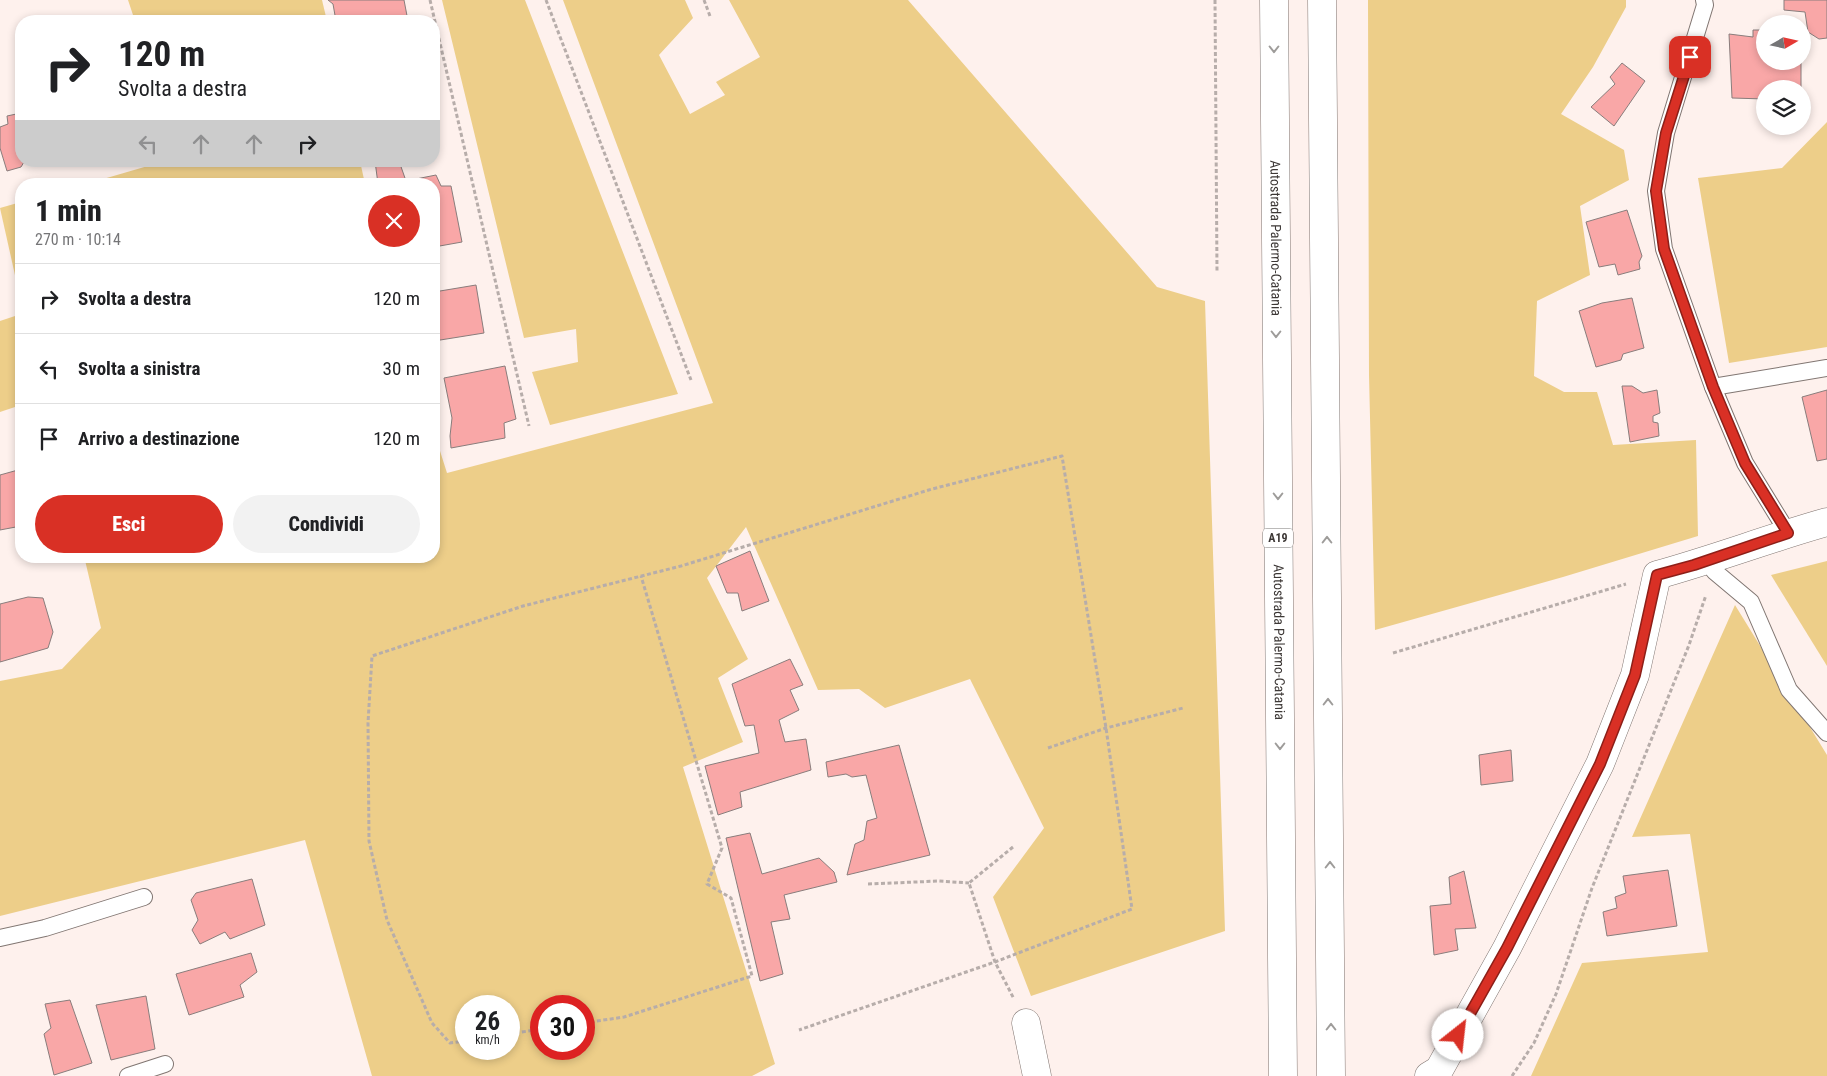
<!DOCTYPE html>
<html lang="it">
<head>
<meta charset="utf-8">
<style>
	:root { --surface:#fff; --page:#f2f2f2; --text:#202124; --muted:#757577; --line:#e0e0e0; --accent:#d93025 }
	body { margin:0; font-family:"Roboto Condensed",sans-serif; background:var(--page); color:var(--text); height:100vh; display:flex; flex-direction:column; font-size:19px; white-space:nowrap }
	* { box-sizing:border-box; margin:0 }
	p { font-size:16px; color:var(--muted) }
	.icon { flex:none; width:28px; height:28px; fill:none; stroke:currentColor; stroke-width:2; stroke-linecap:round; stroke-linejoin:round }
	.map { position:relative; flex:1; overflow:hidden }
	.sheet { position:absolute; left:15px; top:178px; width:425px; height:385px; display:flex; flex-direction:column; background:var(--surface); border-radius:20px; box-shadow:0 2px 8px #0003 }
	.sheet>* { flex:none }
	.banner { position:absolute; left:15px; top:15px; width:425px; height:152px; border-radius:20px; box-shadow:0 2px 8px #0003; background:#fff; color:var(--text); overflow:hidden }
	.needle { width:32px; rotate:81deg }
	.buttons { position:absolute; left:1756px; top:15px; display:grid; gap:10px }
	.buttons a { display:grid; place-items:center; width:55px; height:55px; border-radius:50%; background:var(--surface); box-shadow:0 2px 8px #0003; font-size:25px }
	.speed { position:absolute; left:455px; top:995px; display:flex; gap:10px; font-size:25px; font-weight:700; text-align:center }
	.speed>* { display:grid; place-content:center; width:65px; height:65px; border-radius:50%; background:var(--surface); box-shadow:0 2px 8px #0003; line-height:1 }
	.speed small { font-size:12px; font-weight:400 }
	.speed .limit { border:8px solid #d22; background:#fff; color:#111 }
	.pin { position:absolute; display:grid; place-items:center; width:42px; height:42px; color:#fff; margin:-21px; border-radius:10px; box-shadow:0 2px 8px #0006 }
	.me { position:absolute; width:55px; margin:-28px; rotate:29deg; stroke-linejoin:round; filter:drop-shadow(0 0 4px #0008) }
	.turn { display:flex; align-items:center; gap:18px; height:105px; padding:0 20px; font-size:22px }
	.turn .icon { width:65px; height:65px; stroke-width:2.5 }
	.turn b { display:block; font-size:35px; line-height:42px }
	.lanes { display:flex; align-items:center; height:48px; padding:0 20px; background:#0003; justify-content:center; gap:25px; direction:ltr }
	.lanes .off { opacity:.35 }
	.round { display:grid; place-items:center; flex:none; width:52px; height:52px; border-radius:26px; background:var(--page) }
	.head { display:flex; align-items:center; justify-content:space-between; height:85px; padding:0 20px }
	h1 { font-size:30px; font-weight:800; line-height:38px }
	.button { display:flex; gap:10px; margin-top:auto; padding:10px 20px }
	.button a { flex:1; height:58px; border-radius:30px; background:var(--accent); color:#fff; font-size:20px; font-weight:800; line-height:58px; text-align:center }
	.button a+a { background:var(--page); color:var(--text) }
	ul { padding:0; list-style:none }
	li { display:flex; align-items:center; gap:15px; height:70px; padding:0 20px; border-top:1px solid var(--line) }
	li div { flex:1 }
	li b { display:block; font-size:19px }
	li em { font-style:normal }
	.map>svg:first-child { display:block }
	.green { fill:#edce89; fill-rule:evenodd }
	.building { fill:#f9a7a7; stroke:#897d7c }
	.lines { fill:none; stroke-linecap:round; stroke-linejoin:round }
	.service-casing { stroke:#817672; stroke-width:18 }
	.minor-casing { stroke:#817672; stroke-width:29 }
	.motorway-casing { stroke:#817672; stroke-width:29 }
	.path { stroke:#b7adaa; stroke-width:3; stroke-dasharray:4 2.5; stroke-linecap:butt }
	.service { stroke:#fff; stroke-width:16 }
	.minor { stroke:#fff; stroke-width:28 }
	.motorway { stroke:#fff; stroke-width:28 }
	.oneway { stroke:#9e9c9a }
	.route-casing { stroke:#8d1f18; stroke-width:12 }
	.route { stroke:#d93025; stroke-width:9 }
	.labels { text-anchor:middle; stroke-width:4; stroke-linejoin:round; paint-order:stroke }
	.shield { fill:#fff; stroke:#777472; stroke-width:1 }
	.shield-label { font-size:12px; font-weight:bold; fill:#3d3836 }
	.street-label { font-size:14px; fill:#3d3836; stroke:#fff }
</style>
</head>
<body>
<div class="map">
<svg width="1827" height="1076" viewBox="0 0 1827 1076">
	<rect width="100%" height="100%" fill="#fef1ed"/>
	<!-- green -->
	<g class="green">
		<path d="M 128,0 L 322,0 L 327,21 L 135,21 Z"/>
		<path d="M 442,0 L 525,0 L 678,394 L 550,425 L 532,372 L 578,362 L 576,329 L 524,338 Z"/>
		<path d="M 563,0 L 685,0 L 693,18 L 659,55 L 690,114 L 725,95 L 716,82 L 760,57 L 729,0 L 908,0 L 1157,287 L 1205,301 L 1225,931 L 1031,996 L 993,897 L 1044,828 L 970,679 L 885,708 L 859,689 L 818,690 L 746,527 L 707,578 L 748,659 L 718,678 L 743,742 L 683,767 L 775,1064 L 752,1076 L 372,1076 L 305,840 L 0,916 L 0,681 L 62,669 L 101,628 L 84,556 L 434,556 L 434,432 L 447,473 L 713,403 ZM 466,1006 L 509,1006 L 509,1049 L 466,1049 ZM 541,1006 L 584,1006 L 584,1049 L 541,1049 Z"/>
		<path d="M 1368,0 L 1626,0 L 1626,7 L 1593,67 L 1561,114 L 1624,150 L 1629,180 L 1580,206 L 1590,275 L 1537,301 L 1534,376 L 1564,392 L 1597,392 L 1613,445 L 1696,440 L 1698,536 L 1563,577 L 1375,630 L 1369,375 Z"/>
		<path d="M 1827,122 L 1827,347 L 1729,363 L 1698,178 L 1782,168 Z"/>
		<path d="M 165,161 L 360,161 L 365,184 L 86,184 Z"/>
		<path d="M 21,202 L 21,302 L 0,208 Z"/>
		<path d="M 21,314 L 21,405 L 0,412 L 0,321 Z"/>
		<path d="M 1827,561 L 1827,666 L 1771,575 Z"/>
		<path d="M 1735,605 L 1827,755 L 1827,1076 L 1531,1076 L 1582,963 L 1708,952 L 1690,834 L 1632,837 Z"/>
	</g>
	<!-- building -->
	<g class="building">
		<path d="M 328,0 L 404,0 L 408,21 L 336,21 L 333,4 Z"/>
		<path d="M 1784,0 L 1827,0 L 1827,38 L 1819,39 L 1808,32 L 1805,12 L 1784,10 Z"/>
		<path d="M 1753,30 L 1765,30 L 1765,61 L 1801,62 L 1801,89 L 1765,89 L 1765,99 L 1732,98 L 1729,34 L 1753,37 Z"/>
		<path d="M 1622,63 L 1645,81 L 1614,126 L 1591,107 L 1615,84 L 1610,77 Z"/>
		<path d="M 21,113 L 21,161 L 27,161 L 24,162 L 21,167 L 7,171 L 0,148 L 0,127 L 8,124 L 7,116 Z"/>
		<path d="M 375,161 L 399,161 L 406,181 L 436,175 L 441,186 L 451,186 L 462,242 L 434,247 L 434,184 L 378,184 Z"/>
		<path d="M 1627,210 L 1642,256 L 1639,262 L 1640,269 L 1618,275 L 1615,264 L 1599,267 L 1586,222 Z"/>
		<path d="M 476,285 L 484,333 L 434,341 L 434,292 Z"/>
		<path d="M 1632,298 L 1644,348 L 1623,354 L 1621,360 L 1596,367 L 1579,311 L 1602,303 Z"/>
		<path d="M 505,366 L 516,419 L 504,423 L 505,438 L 451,448 L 450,436 L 452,418 L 444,378 Z"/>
		<path d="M 1622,386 L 1632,386 L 1643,393 L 1657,390 L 1660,413 L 1653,416 L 1653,422 L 1658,423 L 1659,436 L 1630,442 Z"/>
		<path d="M 1827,390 L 1827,459 L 1817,461 L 1802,397 Z"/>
		<path d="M 18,470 L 21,486 L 21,526 L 0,530 L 0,475 Z"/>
		<path d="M 750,551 L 769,601 L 742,611 L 738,593 L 727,593 L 716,566 Z"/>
		<path d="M 28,597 L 43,598 L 53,632 L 48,648 L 0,662 L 0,604 Z"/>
		<path d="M 790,659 L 803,685 L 790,690 L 799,710 L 779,720 L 785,742 L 806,739 L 811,770 L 740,792 L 742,807 L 718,815 L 705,766 L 759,753 L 754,725 L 745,726 L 732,684 Z"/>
		<path d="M 899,745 L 930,855 L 847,875 L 855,844 L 864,840 L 867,821 L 877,818 L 866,775 L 852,777 L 846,774 L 828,777 L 826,762 Z"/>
		<path d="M 1511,750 L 1513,781 L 1481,785 L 1479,755 Z"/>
		<path d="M 750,833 L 762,874 L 819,858 L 834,872 L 837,882 L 784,895 L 790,919 L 771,922 L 783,974 L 760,981 L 726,838 Z"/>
		<path d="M 1668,870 L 1677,926 L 1607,936 L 1603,912 L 1617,908 L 1615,897 L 1626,893 L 1623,876 Z"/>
		<path d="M 1464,871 L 1476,928 L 1455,929 L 1458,950 L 1434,955 L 1430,906 L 1451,904 L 1449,877 Z"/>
		<path d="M 252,879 L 265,925 L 230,939 L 225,932 L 200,944 L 192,930 L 198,920 L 191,900 L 196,893 Z"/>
		<path d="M 251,953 L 257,972 L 240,985 L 244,997 L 189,1015 L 176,974 Z"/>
		<path d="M 146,996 L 155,1049 L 111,1060 L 96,1005 Z"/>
		<path d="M 70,1000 L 92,1063 L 54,1075 L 44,1034 L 51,1028 L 45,1004 Z"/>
	</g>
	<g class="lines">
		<defs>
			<g id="service">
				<path d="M 1704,0 L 1705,5 L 1666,133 L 1656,191 L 1664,249 L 1713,387 L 1745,463 L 1788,533"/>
				<path d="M 1713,387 L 1827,368"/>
				<path d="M 1714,571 L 1751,602 L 1789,690 L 1827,733"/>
				<path d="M 0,938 L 45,928 L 144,897"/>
				<path d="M 128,1076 L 165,1064"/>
			</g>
			<g id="minor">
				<path d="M 1026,1023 L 1037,1076"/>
				<path d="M 1429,1076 L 1439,1070 L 1507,948 L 1600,764 L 1635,675 L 1657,575 C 1715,559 1770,538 1827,522"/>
			</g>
			<g id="motorway">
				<path id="s1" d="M 1274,0 L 1283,1076"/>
				<path d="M 1322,0 L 1331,1076"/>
			</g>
		</defs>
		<!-- service casing -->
		<use href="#service" class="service-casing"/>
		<!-- minor casing -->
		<use href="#minor" class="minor-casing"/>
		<!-- motorway casing -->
		<use href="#motorway" class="motorway-casing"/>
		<!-- path -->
		<g class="path">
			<path d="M 430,0 L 529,426"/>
			<path d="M 546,0 L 691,380"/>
			<path d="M 704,0 L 710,16"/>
			<path d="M 1215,0 L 1217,271"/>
			<path d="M 1393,653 L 1626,584"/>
			<path d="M 1048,748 L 1106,728 L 1183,708"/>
			<path d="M 1013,847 L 969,883 L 995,962 L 1014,999"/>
			<path d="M 868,884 L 939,881 L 969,883"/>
			<path d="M 584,1023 L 624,1017 L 752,976 L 731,898 L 707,884 L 722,848 L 641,576"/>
			<path d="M 509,1034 L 541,1029"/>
			<path d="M 466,1041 L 450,1043 L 432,1023 L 387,920 L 369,841 L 368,723 L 372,656 L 523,606 L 681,566 L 932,489 L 1062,456 L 1106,728 L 1132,909 L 995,962 L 799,1030"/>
			<path d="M 1512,1076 L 1534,1043 L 1556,994 L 1592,888 L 1689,645 L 1706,595"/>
		</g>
		<!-- service -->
		<use href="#service" class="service"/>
		<!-- minor -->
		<use href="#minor" class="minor"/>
		<!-- motorway -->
		<use href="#motorway" class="motorway"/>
	</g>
	<!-- one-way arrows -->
	<defs><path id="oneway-chevron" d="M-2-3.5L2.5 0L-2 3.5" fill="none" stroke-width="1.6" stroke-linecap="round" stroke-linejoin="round" transform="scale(1.25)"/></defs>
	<g class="oneway">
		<use href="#oneway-chevron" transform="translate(1274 49) rotate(90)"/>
		<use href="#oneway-chevron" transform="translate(1276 334) rotate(90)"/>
		<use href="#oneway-chevron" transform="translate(1278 496) rotate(90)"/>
		<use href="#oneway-chevron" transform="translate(1327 540) rotate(-90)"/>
		<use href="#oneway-chevron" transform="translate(1328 702) rotate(-90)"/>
		<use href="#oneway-chevron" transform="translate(1280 746) rotate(90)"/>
		<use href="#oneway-chevron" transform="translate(1330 865) rotate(-90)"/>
		<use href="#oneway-chevron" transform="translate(1331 1027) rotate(-90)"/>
	</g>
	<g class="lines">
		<defs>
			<path id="route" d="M 1458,1035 L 1507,948 L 1600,764 L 1635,675 L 1657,575 L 1694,565 L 1788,533 L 1745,463 L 1713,387 L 1664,249 L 1656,191 L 1666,133 L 1690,57"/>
		</defs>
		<!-- route casing -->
		<use href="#route" class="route-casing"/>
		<!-- route -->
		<use href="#route" class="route"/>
	</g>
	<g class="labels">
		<!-- shield labels -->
		<rect class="shield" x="1263" y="528.5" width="30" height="19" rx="4"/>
		<g class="shield-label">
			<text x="1278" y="542">A19</text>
		</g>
		<!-- street labels -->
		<g class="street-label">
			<text dy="5" stroke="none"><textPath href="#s1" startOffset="238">Autostrada Palermo-Catania</textPath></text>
			<text dy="5" stroke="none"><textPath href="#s1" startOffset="642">Autostrada Palermo-Catania</textPath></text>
		</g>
	</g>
</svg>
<div class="buttons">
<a><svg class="needle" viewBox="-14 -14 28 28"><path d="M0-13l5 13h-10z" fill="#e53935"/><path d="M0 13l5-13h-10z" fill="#757577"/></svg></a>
<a><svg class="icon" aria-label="layers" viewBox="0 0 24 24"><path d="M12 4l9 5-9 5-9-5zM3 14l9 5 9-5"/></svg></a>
</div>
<div class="speed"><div>26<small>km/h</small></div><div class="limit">30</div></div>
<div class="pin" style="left:1690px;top:57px;background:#d93025"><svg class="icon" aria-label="arrive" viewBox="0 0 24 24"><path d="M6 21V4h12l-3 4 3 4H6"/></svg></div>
<svg class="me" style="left:1458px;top:1035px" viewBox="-20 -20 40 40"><circle r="19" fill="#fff"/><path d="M0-13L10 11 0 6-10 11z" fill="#d93025"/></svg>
<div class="banner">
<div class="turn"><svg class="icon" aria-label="right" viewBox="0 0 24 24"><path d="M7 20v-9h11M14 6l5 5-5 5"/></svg><div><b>120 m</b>Svolta a destra</div></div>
<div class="lanes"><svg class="icon off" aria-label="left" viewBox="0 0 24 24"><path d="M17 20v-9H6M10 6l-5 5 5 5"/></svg><svg class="icon off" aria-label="ahead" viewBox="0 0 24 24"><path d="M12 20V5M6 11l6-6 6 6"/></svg><svg class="icon off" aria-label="ahead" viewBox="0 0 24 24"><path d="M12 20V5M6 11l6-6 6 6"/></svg><svg class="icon" aria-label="right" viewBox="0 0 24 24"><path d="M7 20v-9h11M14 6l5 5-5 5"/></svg></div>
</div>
<section class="sheet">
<div class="head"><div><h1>1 min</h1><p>270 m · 10:14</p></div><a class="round" style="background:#d93025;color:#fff"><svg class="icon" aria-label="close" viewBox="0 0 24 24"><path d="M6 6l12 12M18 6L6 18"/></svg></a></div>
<ul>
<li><svg class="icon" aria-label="right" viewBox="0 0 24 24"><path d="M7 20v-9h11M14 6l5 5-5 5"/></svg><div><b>Svolta a destra</b></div><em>120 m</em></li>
<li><svg class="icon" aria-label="left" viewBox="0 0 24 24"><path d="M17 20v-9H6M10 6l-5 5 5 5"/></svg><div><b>Svolta a sinistra</b></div><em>30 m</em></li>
<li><svg class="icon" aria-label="arrive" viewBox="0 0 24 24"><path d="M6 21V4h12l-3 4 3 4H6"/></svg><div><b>Arrivo a destinazione</b></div><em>120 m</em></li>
</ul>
<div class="button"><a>Esci</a><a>Condividi</a></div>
</section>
</div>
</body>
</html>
